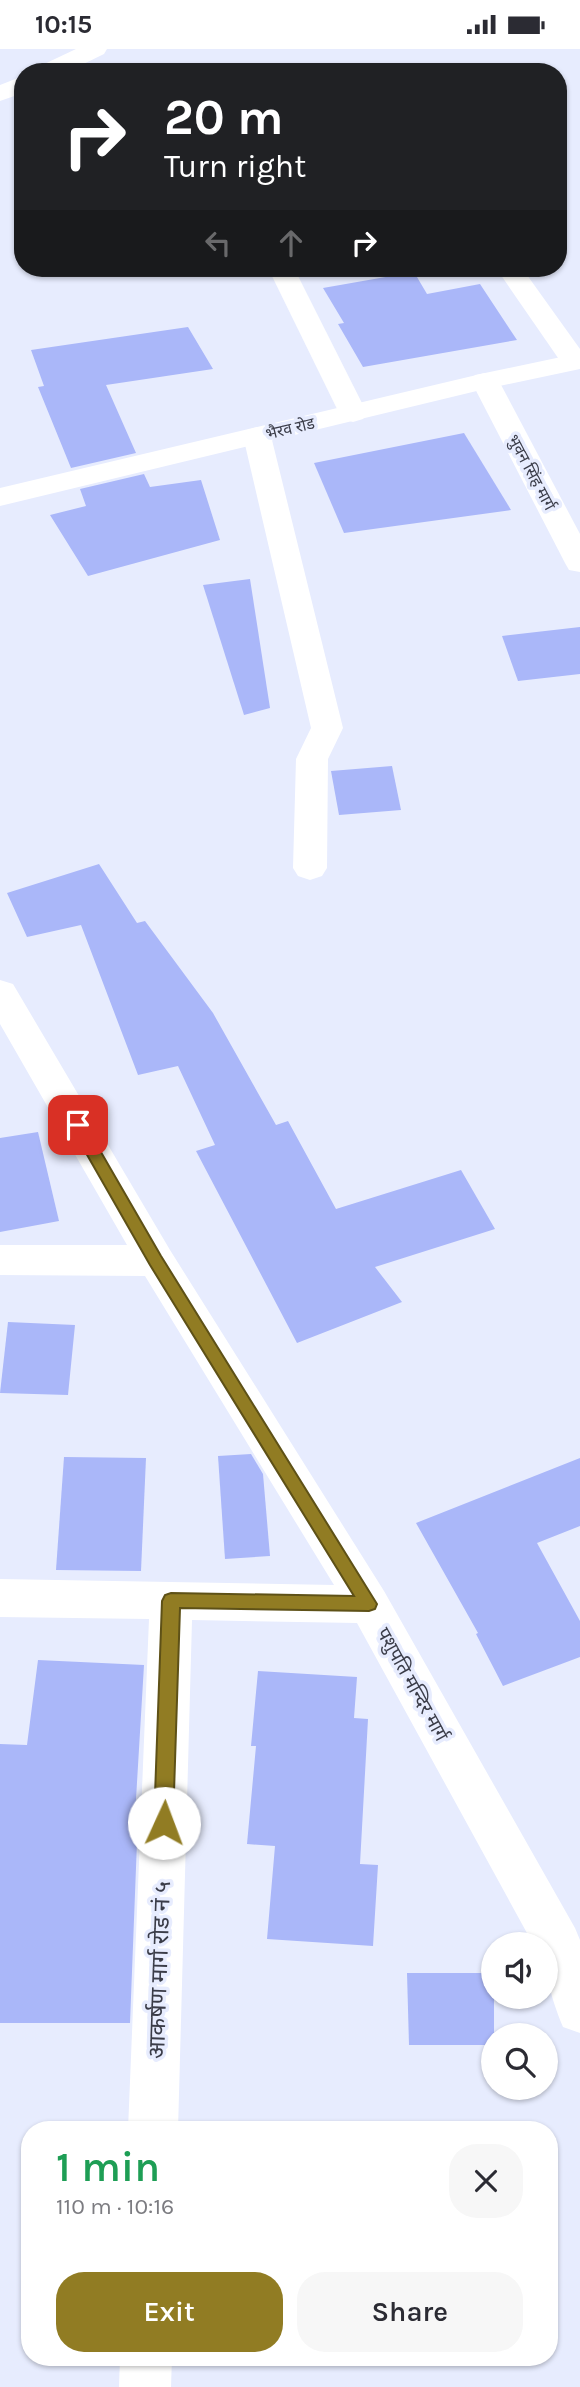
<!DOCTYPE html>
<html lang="en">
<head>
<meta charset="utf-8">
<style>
	:root { --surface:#fff; --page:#f7f7f7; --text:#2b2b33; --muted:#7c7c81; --accent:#917c23 }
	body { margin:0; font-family:Karla,"Noto Sans Devanagari",sans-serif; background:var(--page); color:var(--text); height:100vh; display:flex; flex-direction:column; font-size:26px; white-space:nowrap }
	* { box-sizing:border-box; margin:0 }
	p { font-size:23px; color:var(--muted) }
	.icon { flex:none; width:38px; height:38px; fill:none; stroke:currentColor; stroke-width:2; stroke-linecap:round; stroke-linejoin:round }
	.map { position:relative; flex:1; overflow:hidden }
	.panel { position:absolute; left:21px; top:2072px; width:537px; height:245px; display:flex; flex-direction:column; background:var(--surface); border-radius:28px; box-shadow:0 2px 5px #0004 }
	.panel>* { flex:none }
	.banner { position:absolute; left:14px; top:14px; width:553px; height:214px; border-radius:28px; box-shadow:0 2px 5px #0004; background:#202124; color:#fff; overflow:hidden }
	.tools { position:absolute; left:481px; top:1883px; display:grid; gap:14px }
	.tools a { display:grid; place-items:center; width:77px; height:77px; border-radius:50%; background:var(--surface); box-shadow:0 2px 5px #0004; font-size:35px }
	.pin { position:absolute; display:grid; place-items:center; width:60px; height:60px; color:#fff; margin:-30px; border-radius:14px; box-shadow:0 4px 10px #0006 }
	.me { position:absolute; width:77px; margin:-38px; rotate:2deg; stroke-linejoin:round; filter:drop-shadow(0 0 5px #0008) }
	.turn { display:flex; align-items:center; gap:24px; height:147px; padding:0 35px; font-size:32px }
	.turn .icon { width:91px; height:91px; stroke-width:2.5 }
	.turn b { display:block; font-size:49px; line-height:60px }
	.lanes { display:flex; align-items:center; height:66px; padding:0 35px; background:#0003; justify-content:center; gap:35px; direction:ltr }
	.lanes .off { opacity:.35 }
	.round { display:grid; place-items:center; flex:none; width:74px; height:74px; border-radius:28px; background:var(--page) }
	.headline { display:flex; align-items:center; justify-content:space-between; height:119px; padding:0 35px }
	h1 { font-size:42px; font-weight:600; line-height:52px; color:#1e9e55 }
	.primary-button { display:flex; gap:14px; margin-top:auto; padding:14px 35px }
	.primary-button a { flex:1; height:80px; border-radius:28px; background:var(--accent); color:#fff; font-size:28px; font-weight:600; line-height:80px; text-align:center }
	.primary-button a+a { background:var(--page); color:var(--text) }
	.status { display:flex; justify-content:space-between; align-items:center; height:49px; padding:0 35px; background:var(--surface); direction:ltr }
	.status svg { height:19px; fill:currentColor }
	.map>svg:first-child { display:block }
	.building { fill:#aab7f9 }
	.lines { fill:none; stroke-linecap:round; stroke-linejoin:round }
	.street { fill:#fff; fill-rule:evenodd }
	.secondary { fill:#fff; fill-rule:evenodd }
	.route { fill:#917c23; stroke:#5e5117; stroke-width:2 }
	.labels { text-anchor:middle; stroke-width:7; stroke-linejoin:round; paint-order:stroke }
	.far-street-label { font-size:16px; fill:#3a3c48; stroke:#e7ecfe }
	.street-label { font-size:19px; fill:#3a3c48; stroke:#e7ecfe }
	.near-street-label { font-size:23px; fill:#3a3c48; stroke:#e7ecfe }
</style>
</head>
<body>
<div class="status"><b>10:15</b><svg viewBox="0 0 49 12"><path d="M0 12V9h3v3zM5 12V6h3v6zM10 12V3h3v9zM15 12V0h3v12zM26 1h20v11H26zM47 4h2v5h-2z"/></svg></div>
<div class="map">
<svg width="580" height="2338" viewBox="0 0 580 2338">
	<rect width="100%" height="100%" fill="#e7ecfe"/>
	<!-- building -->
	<g class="building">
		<path d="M 414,223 L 427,245 L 480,235 L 517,291 L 363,318 L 338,275 L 344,274 L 323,239 Z"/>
		<path d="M 188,278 L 213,320 L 106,336 L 136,404 L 71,419 L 38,338 L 44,337 L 31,301 Z"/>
		<path d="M 464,384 L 511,461 L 344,484 L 314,414 Z"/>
		<path d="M 144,425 L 150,438 L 201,431 L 220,491 L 88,527 L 50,466 L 86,457 L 80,440 Z"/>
		<path d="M 250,530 L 270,659 L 244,666 L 203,536 Z"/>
		<path d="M 580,578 L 580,625 L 518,632 L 502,587 Z"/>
		<path d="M 392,717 L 401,761 L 339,766 L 331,722 Z"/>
		<path d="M 99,815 L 137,874 L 145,872 L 213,964 L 276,1076 L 288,1072 L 336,1160 L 461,1121 L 495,1180 L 375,1218 L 402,1253 L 297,1294 L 196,1102 L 215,1096 L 178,1017 L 138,1026 L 81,876 L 27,888 L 7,844 Z"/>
		<path d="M 38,1083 L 59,1172 L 0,1183 L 0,1089 Z"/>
		<path d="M 8,1273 L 75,1276 L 68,1346 L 0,1344 Z"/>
		<path d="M 251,1405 L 263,1425 L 270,1507 L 225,1510 L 218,1407 Z"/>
		<path d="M 64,1408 L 146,1409 L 141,1522 L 56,1521 Z"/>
		<path d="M 580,1409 L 580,1477 L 537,1494 L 580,1572 L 580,1608 L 503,1637 L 476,1585 L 478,1584 L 416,1474 Z"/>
		<path d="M 38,1611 L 144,1616 L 135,1767 L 138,1767 L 130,1974 L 0,1974 L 0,1695 L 27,1696 Z"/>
		<path d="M 258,1622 L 357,1628 L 354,1669 L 368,1670 L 360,1815 L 378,1816 L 373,1897 L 267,1890 L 275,1797 L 247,1795 L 256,1697 L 251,1697 Z"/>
		<path d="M 407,1924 L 494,1924 L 494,1996 L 409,1996 Z"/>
	</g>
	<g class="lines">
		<!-- street -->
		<g class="street">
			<path d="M 76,0 L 107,0 L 104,5 L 67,23 L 35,23 L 38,18 Z"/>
			<path d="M 376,14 L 385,16 L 389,23 L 365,23 L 367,16 Z"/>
			<path d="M 23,27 L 23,44 L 0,52 L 0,36 Z"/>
			<path d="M 268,219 L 294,219 L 367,364 L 363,370 L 353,373 L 343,370 L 339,364 Z"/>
			<path d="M 496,219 L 522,219 L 580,300 L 580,320 L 565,319 Z"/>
			<path d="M 485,324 L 495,326 L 499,332 L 580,485 L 580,523 L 569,521 L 565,514 L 471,332 L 475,326 Z"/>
			<path d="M 257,378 L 267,381 L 271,387 L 343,679 L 328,710 L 327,819 L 322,827 L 310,831 L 298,827 L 293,819 L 296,710 L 311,679 L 243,387 L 247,381 Z"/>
			<path d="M 0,931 L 13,935 L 170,1201 L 384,1542 L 575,1879 L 580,1891 L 580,1984 L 563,1978 C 550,1946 546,1929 546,1895 L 533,1895 L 357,1574 L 192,1571 L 178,2081 L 128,2081 L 149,1570 L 0,1568 L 0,1530 L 334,1536 L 145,1227 L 0,1226 L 0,1196 L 127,1196 L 0,975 Z"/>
			<path d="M 120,2308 L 172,2308 L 171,2338 L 119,2338 Z"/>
		</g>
		<!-- secondary -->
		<path class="secondary" d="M 580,304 L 580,320 L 485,340 L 0,457 L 0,439 L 485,324 Z"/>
	</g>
	<!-- route -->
	<path class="route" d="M 78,1070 L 83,1072 L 161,1207 L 377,1555 L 375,1560 L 369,1562 L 180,1559 L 173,1774 L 170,1781 L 164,1783 L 157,1781 L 154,1774 L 162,1552 L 165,1546 L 171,1544 L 354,1547 L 150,1216 L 70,1076 Z"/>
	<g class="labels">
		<!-- far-street labels -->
		<g class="far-street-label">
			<text transform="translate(290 379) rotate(-14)" y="6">भैरव रोड</text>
			<text transform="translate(532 423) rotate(62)" y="6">भुवन सिंह मार्ग</text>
		</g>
		<!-- street labels -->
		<g class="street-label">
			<text transform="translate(413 1635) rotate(61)" y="7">पशुपति मन्दिर मार्ग</text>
		</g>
		<!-- near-street labels -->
		<g class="near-street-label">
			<text transform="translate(159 1921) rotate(-88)" y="8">आकर्षण मार्ग रोड नं ५</text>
		</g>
	</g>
</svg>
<div class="tools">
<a><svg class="icon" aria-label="sound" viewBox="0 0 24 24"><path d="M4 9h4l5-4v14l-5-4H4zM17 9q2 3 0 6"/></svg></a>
<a><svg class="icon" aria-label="search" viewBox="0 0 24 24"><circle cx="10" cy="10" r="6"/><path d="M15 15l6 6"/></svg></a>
</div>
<div class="pin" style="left:78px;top:1076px;background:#d93025"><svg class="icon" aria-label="arrive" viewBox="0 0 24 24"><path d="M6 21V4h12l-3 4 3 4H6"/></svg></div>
<svg class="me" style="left:164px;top:1774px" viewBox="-20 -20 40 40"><circle r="19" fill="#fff"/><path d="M0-13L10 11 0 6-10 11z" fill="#917c23"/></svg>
<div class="banner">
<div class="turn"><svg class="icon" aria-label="right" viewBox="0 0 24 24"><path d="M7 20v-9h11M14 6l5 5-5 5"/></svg><div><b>20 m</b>Turn right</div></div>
<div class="lanes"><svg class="icon off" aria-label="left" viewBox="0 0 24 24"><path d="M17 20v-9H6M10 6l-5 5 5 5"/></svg><svg class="icon off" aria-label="ahead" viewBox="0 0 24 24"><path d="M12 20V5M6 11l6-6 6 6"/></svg><svg class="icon" aria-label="right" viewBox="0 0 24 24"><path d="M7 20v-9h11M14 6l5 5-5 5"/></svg></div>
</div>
<section class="panel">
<div class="headline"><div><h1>1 min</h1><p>110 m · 10:16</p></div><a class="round"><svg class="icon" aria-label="close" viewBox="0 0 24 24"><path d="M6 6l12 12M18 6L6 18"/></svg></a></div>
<div class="primary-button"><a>Exit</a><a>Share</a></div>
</section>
</div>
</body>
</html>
